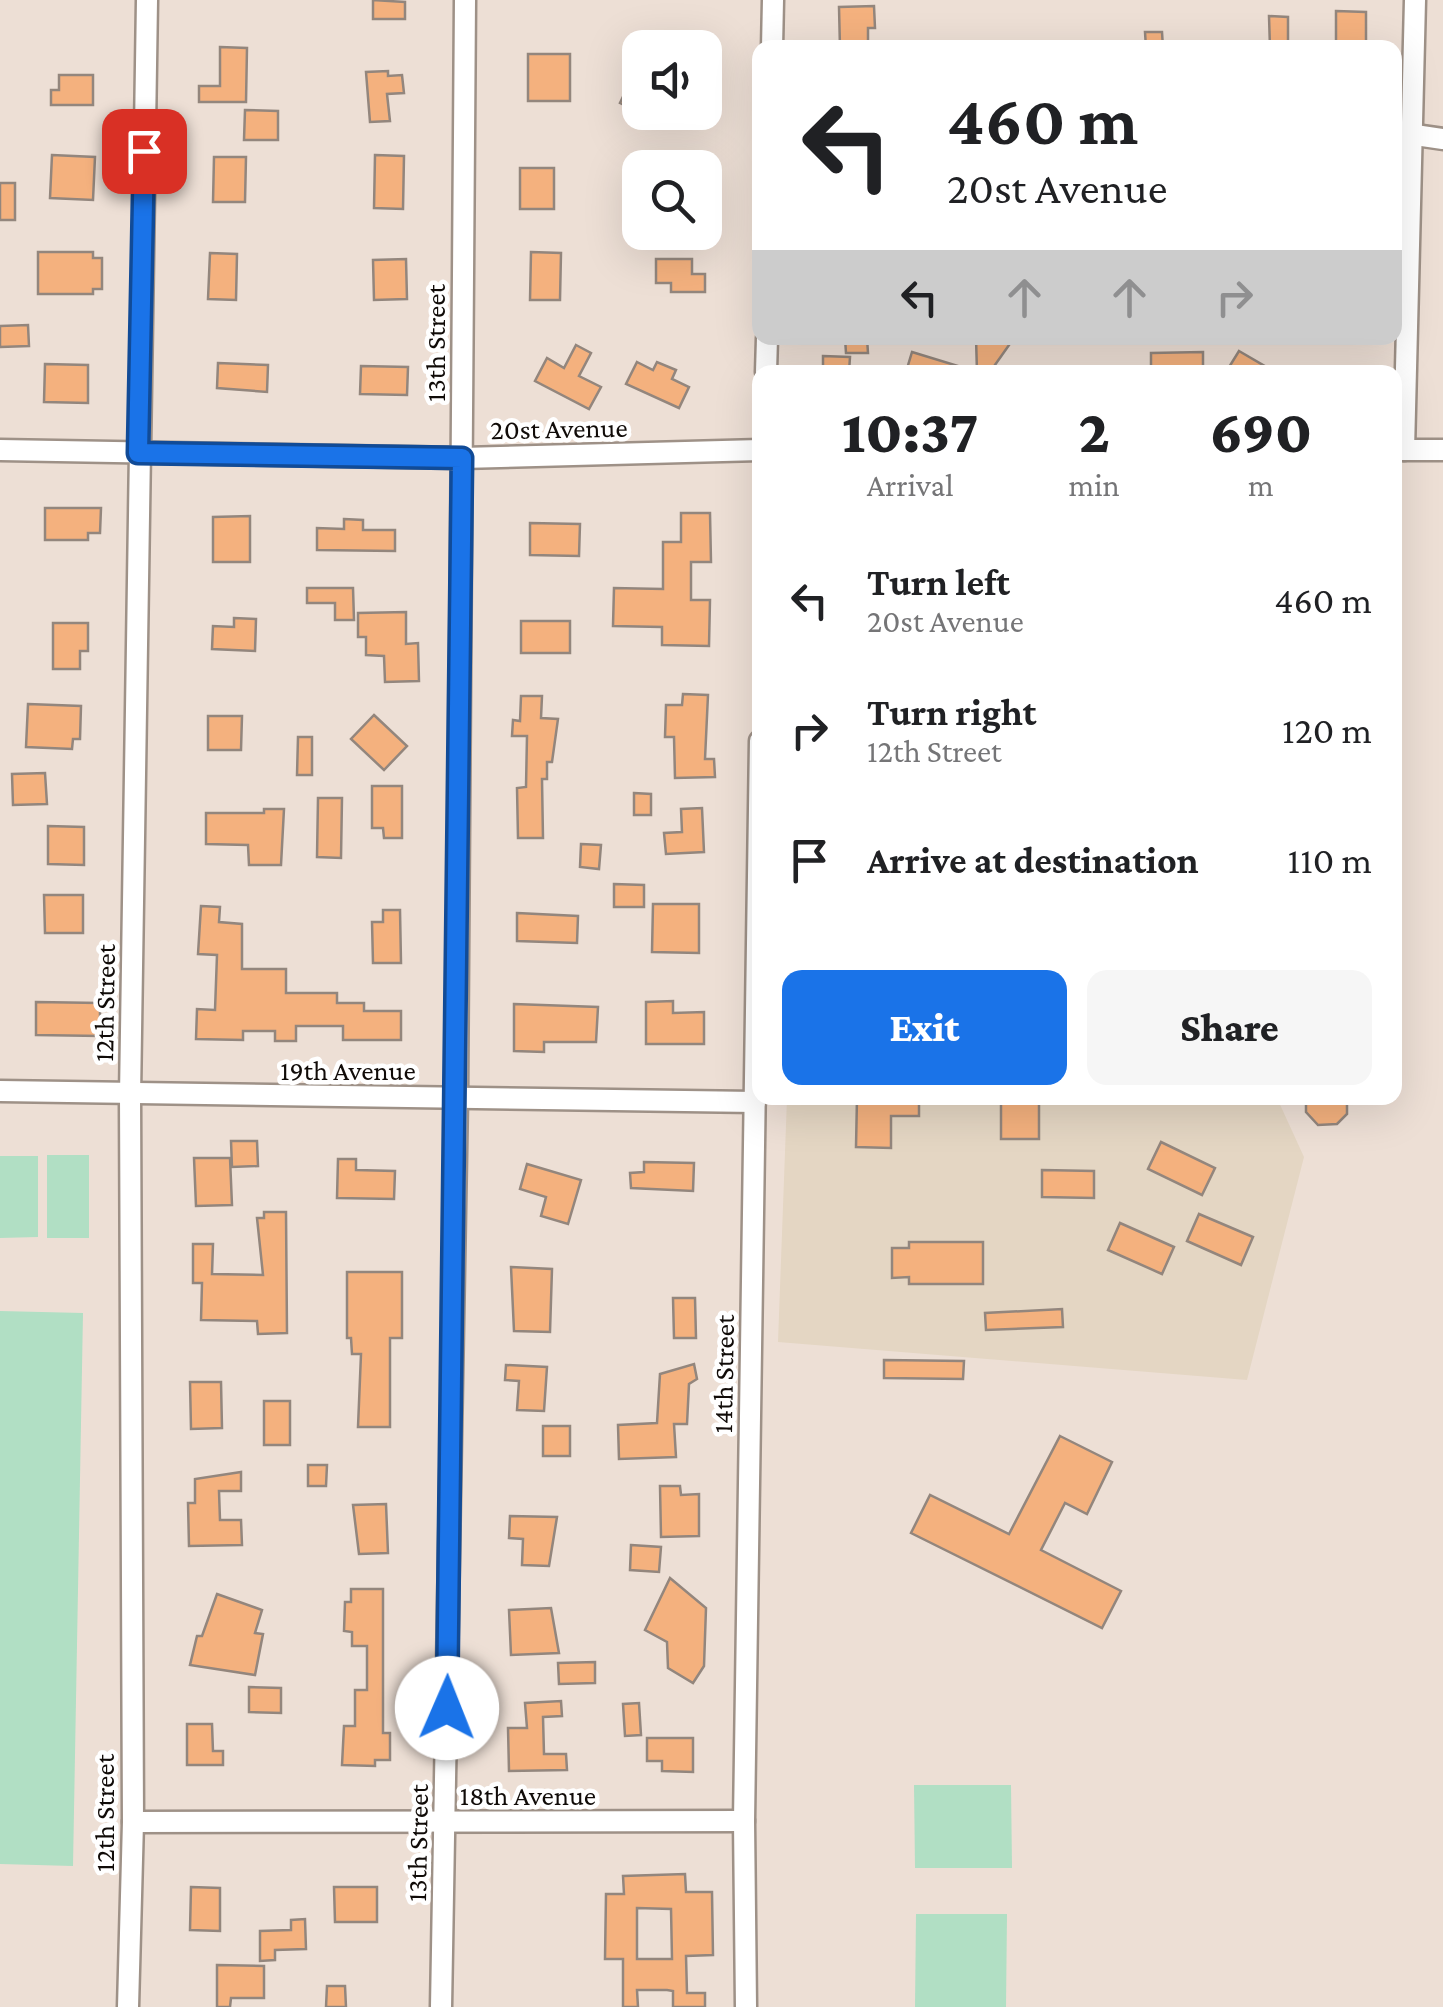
<!DOCTYPE html>
<html lang="en">
<head>
<meta charset="utf-8">
<style>
	:root { --surface:#fff; --page:#f6f6f6; --text:#202124; --muted:#757577; --accent:#1a73e8 }
	body { margin:0; font-family:"Crimson Pro",serif; background:var(--page); color:var(--text); height:100vh; display:flex; flex-direction:column; font-size:38px; white-space:nowrap }
	* { box-sizing:border-box; margin:0 }
	p { font-size:32px; color:var(--muted) }
	.icon { flex:none; width:55px; height:55px; fill:none; stroke:currentColor; stroke-width:2; stroke-linecap:round; stroke-linejoin:round }
	.map { position:relative; flex:1; overflow:hidden }
	.drawer { position:absolute; left:752px; top:365px; width:650px; height:740px; display:flex; flex-direction:column; background:var(--surface); border-radius:20px; box-shadow:0 10px 40px #0002 }
	.drawer>* { flex:none }
	.top-card { position:absolute; left:752px; top:40px; width:650px; height:305px; border-radius:20px; box-shadow:0 10px 40px #0002; background:#fff; color:var(--text); overflow:hidden }
	.tools { position:absolute; left:622px; top:30px; display:grid; gap:20px }
	.tools a { display:grid; place-items:center; width:100px; height:100px; border-radius:20px; background:var(--surface); box-shadow:0 10px 40px #0002; font-size:50px }
	.pin { position:absolute; display:grid; place-items:center; width:85px; height:85px; color:#fff; margin:-42px; border-radius:20px; box-shadow:0 5px 15px #0006 }
	.me { position:absolute; width:110px; margin:-55px; rotate:1deg; stroke-linejoin:round; filter:drop-shadow(0 0 8px #0008) }
	.turn { display:flex; align-items:center; gap:35px; height:210px; padding:0 30px; font-size:45px }
	.turn .icon { width:130px; height:130px; stroke-width:2.5 }
	.turn b { display:block; font-size:70px; line-height:85px }
	.lanes { display:flex; align-items:center; height:95px; padding:0 30px; background:#0003; justify-content:center; gap:50px; direction:ltr }
	.lanes .off { opacity:.35 }
	.eta { display:flex; justify-content:space-evenly; align-items:center; height:170px; text-align:center }
	.eta b { font-size:60px; font-weight:800; line-height:70px }
	.primary-button { display:flex; gap:20px; margin-top:auto; padding:20px 30px }
	.primary-button a { flex:1; height:115px; border-radius:20px; background:var(--accent); color:#fff; font-size:40px; font-weight:800; line-height:115px; text-align:center }
	.primary-button a+a { background:var(--page); color:var(--text) }
	ul { padding:0; list-style:none }
	li { display:flex; align-items:center; gap:30px; height:130px; padding:0 30px }
	li div { flex:1 }
	li b { display:block; font-size:38px }
	li em { font-style:normal }
	.map>svg:first-child { display:block }
	.education { fill:#e4d6c3 }
	.green { fill:#b1dfc4 }
	.building { fill:#f4b17e; stroke:#93867d; stroke-width:2.5; fill-rule:evenodd }
	.lines { fill:none; stroke-linecap:round; stroke-linejoin:round }
	.minor-casing { stroke:#9e9187; stroke-width:25 }
	.minor { stroke:#fff; stroke-width:20 }
	.route-casing { stroke:#114b97; stroke-width:25 }
	.route { stroke:#1a73e8; stroke-width:18 }
	.labels { text-anchor:middle; stroke-width:9; stroke-linejoin:round; paint-order:stroke }
	.street-label { font-size:28px; fill:#100b08; stroke:#fff }
</style>
</head>
<body>
<div class="map">
<svg width="1443" height="2007" viewBox="0 0 1443 2007">
	<rect width="100%" height="100%" fill="#eddfd5"/>
	<!-- education -->
	<path class="education" d="M 787,1098 L 1277,1098 L 1304,1157 L 1247,1380 L 778,1342 Z"/>
	<!-- green -->
	<g class="green">
		<rect x="47" y="1155" width="42" height="83"/>
		<path d="M 0,1156 L 38,1156 L 38,1237 L 0,1238 Z"/>
		<path d="M 0,1311 L 83,1313 L 73,1866 L 0,1864 Z"/>
		<path d="M 914,1785 L 1011,1785 L 1012,1868 L 915,1868 Z"/>
		<path d="M 916,1914 L 1007,1914 L 1006,2007 L 915,2007 Z"/>
	</g>
	<!-- building -->
	<g class="building">
		<path d="M 373,0 L 405,2 L 405,19 L 373,19 Z"/>
		<path d="M 874,6 L 875,28 L 868,28 L 868,48 L 840,48 L 839,7 Z"/>
		<path d="M 1336,11 L 1366,12 L 1366,48 L 1336,48 Z"/>
		<path d="M 1269,16 L 1288,17 L 1288,48 L 1270,48 Z"/>
		<path d="M 1145,32 L 1162,32 L 1163,48 L 1146,48 Z"/>
		<path d="M 220,47 L 247,48 L 246,102 L 199,102 L 199,86 L 220,86 Z"/>
		<rect x="528" y="54" width="42" height="47"/>
		<path d="M 640,61 L 640,113 L 620,103 Z"/>
		<path d="M 388,71 L 388,76 L 402,75 L 404,93 L 387,94 L 390,121 L 370,122 L 366,72 Z"/>
		<path d="M 59,75 L 93,75 L 93,105 L 51,105 L 51,90 L 59,90 Z"/>
		<path d="M 245,110 L 278,111 L 278,140 L 244,140 Z"/>
		<path d="M 52,155 L 95,157 L 93,200 L 50,198 Z"/>
		<path d="M 375,155 L 404,156 L 403,209 L 374,208 Z"/>
		<path d="M 214,157 L 246,157 L 245,202 L 213,202 Z"/>
		<rect x="520" y="168" width="34" height="41"/>
		<rect x="0" y="183" width="15" height="37"/>
		<path d="M 38,252 L 93,252 L 93,258 L 102,258 L 102,289 L 93,289 L 93,294 L 38,294 Z"/>
		<path d="M 531,252 L 561,253 L 560,300 L 530,300 Z"/>
		<path d="M 210,253 L 237,254 L 236,300 L 208,299 Z"/>
		<path d="M 406,259 L 407,299 L 374,300 L 373,260 Z"/>
		<path d="M 656,259 L 692,259 L 692,274 L 705,274 L 705,292 L 671,292 L 671,283 L 656,283 Z"/>
		<path d="M 28,325 L 29,346 L 0,347 L 0,326 Z"/>
		<path d="M 845,338 L 867,338 L 868,353 L 846,353 Z"/>
		<path d="M 976,338 L 1014,338 L 990,372 L 977,372 Z"/>
		<path d="M 576,345 L 591,353 L 579,376 L 601,387 L 589,409 L 535,381 L 547,358 L 564,368 Z"/>
		<path d="M 1239,351 L 1275,372 L 1226,372 Z"/>
		<path d="M 912,352 L 968,369 L 967,372 L 906,372 Z"/>
		<path d="M 1203,352 L 1203,372 L 1151,372 L 1151,353 Z"/>
		<path d="M 823,356 L 850,357 L 849,372 L 823,372 Z"/>
		<path d="M 637,362 L 653,370 L 657,362 L 676,370 L 672,379 L 689,387 L 679,408 L 626,384 Z"/>
		<path d="M 218,363 L 268,365 L 267,392 L 217,388 Z"/>
		<path d="M 45,364 L 88,365 L 88,403 L 44,402 Z"/>
		<path d="M 361,366 L 408,367 L 407,395 L 360,394 Z"/>
		<path d="M 45,508 L 101,508 L 100,533 L 88,533 L 88,540 L 45,540 Z"/>
		<path d="M 681,513 L 710,513 L 711,562 L 691,562 L 691,600 L 710,600 L 709,646 L 662,645 L 662,627 L 613,626 L 614,588 L 663,589 L 663,542 L 681,542 Z"/>
		<path d="M 250,516 L 250,562 L 213,562 L 213,517 Z"/>
		<path d="M 344,519 L 363,520 L 363,530 L 395,530 L 395,551 L 317,550 L 317,528 L 344,529 Z"/>
		<path d="M 530,523 L 580,524 L 579,556 L 530,555 Z"/>
		<path d="M 307,588 L 353,588 L 354,620 L 335,620 L 335,603 L 307,603 Z"/>
		<path d="M 406,612 L 406,644 L 418,643 L 419,681 L 385,682 L 384,656 L 366,655 L 366,637 L 358,637 L 358,613 Z"/>
		<path d="M 234,618 L 256,619 L 255,651 L 212,649 L 213,626 L 234,627 Z"/>
		<rect x="521" y="621" width="49" height="32"/>
		<path d="M 53,623 L 88,623 L 88,651 L 80,651 L 80,669 L 53,669 Z"/>
		<path d="M 683,694 L 708,695 L 705,759 L 714,759 L 715,777 L 675,778 L 674,737 L 665,737 L 666,705 L 682,705 Z"/>
		<path d="M 521,696 L 542,696 L 541,718 L 558,719 L 552,762 L 547,762 L 547,779 L 542,779 L 543,838 L 518,838 L 517,788 L 526,787 L 527,736 L 512,736 L 513,720 L 520,721 Z"/>
		<path d="M 28,704 L 81,706 L 80,739 L 73,739 L 72,749 L 26,747 Z"/>
		<path d="M 374,715 L 407,746 L 384,770 L 351,739 Z"/>
		<path d="M 208,716 L 242,716 L 241,750 L 208,750 Z"/>
		<path d="M 298,737 L 312,737 L 312,775 L 297,775 Z"/>
		<path d="M 45,773 L 47,804 L 13,805 L 12,774 Z"/>
		<path d="M 372,786 L 402,786 L 402,838 L 384,838 L 383,828 L 372,828 Z"/>
		<path d="M 634,793 L 651,794 L 651,815 L 634,815 Z"/>
		<path d="M 318,798 L 342,798 L 341,858 L 317,857 Z"/>
		<path d="M 702,808 L 704,852 L 666,854 L 664,833 L 682,832 L 681,809 Z"/>
		<path d="M 264,809 L 284,809 L 281,865 L 249,865 L 248,845 L 206,844 L 206,813 L 264,813 Z"/>
		<path d="M 48,826 L 84,827 L 84,865 L 48,864 Z"/>
		<path d="M 581,844 L 601,845 L 599,869 L 580,867 Z"/>
		<path d="M 614,884 L 644,885 L 644,907 L 614,907 Z"/>
		<path d="M 44,895 L 83,895 L 83,933 L 45,933 Z"/>
		<path d="M 653,904 L 699,904 L 699,953 L 652,952 Z"/>
		<path d="M 201,906 L 220,907 L 219,922 L 242,924 L 242,969 L 286,969 L 286,993 L 337,993 L 337,1003 L 364,1003 L 364,1011 L 401,1011 L 401,1040 L 343,1040 L 343,1026 L 296,1026 L 296,1041 L 275,1041 L 275,1031 L 243,1031 L 243,1040 L 196,1039 L 197,1009 L 215,1010 L 217,955 L 198,954 Z"/>
		<path d="M 383,910 L 400,910 L 401,963 L 373,963 L 372,922 L 383,922 Z"/>
		<path d="M 517,913 L 578,916 L 577,943 L 517,941 Z"/>
		<path d="M 673,1001 L 673,1013 L 704,1012 L 704,1044 L 646,1044 L 646,1002 Z"/>
		<path d="M 36,1002 L 100,1003 L 100,1036 L 36,1035 Z"/>
		<path d="M 514,1004 L 598,1007 L 596,1042 L 544,1042 L 544,1052 L 514,1051 Z"/>
		<path d="M 857,1098 L 919,1098 L 919,1116 L 891,1116 L 891,1148 L 856,1147 Z"/>
		<rect x="1001" y="1098" width="38" height="41"/>
		<path d="M 1306,1098 L 1347,1098 L 1347,1114 L 1337,1124 L 1318,1125 L 1306,1112 Z"/>
		<path d="M 231,1141 L 257,1141 L 258,1166 L 232,1167 Z"/>
		<path d="M 1161,1142 L 1215,1168 L 1202,1195 L 1148,1169 Z"/>
		<path d="M 194,1158 L 230,1158 L 232,1205 L 196,1206 Z"/>
		<path d="M 338,1159 L 356,1159 L 356,1170 L 395,1171 L 394,1199 L 337,1198 Z"/>
		<path d="M 644,1162 L 694,1163 L 693,1191 L 631,1188 L 630,1173 L 644,1172 Z"/>
		<path d="M 527,1164 L 581,1180 L 568,1224 L 541,1216 L 546,1197 L 520,1189 Z"/>
		<path d="M 1042,1170 L 1094,1171 L 1094,1198 L 1042,1197 Z"/>
		<path d="M 264,1212 L 286,1212 L 287,1333 L 258,1334 L 257,1321 L 201,1320 L 202,1283 L 193,1283 L 193,1244 L 213,1244 L 212,1274 L 263,1275 L 257,1218 L 264,1218 Z"/>
		<path d="M 1199,1214 L 1253,1237 L 1241,1265 L 1187,1241 Z"/>
		<path d="M 1120,1223 L 1174,1247 L 1162,1274 L 1108,1250 Z"/>
		<path d="M 909,1242 L 983,1242 L 983,1284 L 909,1284 L 909,1277 L 892,1278 L 892,1248 L 909,1248 Z"/>
		<path d="M 511,1267 L 552,1269 L 550,1332 L 514,1331 Z"/>
		<path d="M 347,1272 L 402,1272 L 402,1338 L 390,1338 L 390,1427 L 358,1427 L 361,1354 L 352,1354 L 351,1338 L 347,1338 Z"/>
		<path d="M 673,1298 L 695,1298 L 696,1338 L 674,1338 Z"/>
		<path d="M 1062,1309 L 1063,1327 L 986,1330 L 985,1313 Z"/>
		<path d="M 884,1360 L 964,1361 L 963,1379 L 884,1378 Z"/>
		<path d="M 694,1364 L 697,1379 L 689,1384 L 687,1424 L 674,1424 L 676,1457 L 619,1459 L 618,1425 L 657,1423 L 660,1374 Z"/>
		<path d="M 506,1365 L 547,1367 L 544,1411 L 517,1410 L 519,1381 L 505,1380 Z"/>
		<path d="M 190,1382 L 221,1382 L 222,1428 L 191,1429 Z"/>
		<rect x="264" y="1401" width="26" height="44"/>
		<rect x="543" y="1426" width="27" height="30"/>
		<path d="M 1060,1436 L 1112,1462 L 1087,1514 L 1065,1503 L 1041,1550 L 1121,1591 L 1102,1628 L 911,1533 L 930,1495 L 1009,1534 Z"/>
		<path d="M 308,1465 L 327,1465 L 326,1486 L 308,1486 Z"/>
		<path d="M 241,1472 L 241,1491 L 219,1491 L 220,1520 L 241,1520 L 242,1545 L 189,1546 L 188,1503 L 195,1503 L 195,1479 Z"/>
		<path d="M 660,1486 L 680,1486 L 681,1495 L 699,1494 L 699,1536 L 661,1537 Z"/>
		<path d="M 386,1504 L 388,1553 L 359,1554 L 353,1505 Z"/>
		<path d="M 510,1516 L 557,1517 L 549,1566 L 522,1565 L 523,1539 L 509,1538 Z"/>
		<path d="M 631,1545 L 661,1547 L 659,1572 L 630,1570 Z"/>
		<path d="M 670,1578 L 706,1608 L 704,1666 L 693,1683 L 668,1668 L 667,1642 L 645,1630 Z"/>
		<path d="M 351,1589 L 383,1589 L 383,1733 L 390,1733 L 390,1760 L 375,1760 L 375,1766 L 342,1765 L 344,1726 L 355,1726 L 355,1690 L 367,1690 L 367,1646 L 352,1646 L 352,1632 L 344,1631 L 345,1602 L 351,1602 Z"/>
		<path d="M 217,1594 L 262,1610 L 255,1633 L 263,1634 L 255,1675 L 190,1665 L 197,1636 L 202,1636 Z"/>
		<path d="M 551,1608 L 559,1653 L 511,1655 L 509,1610 Z"/>
		<path d="M 595,1662 L 595,1683 L 559,1684 L 558,1663 Z"/>
		<path d="M 249,1687 L 281,1688 L 281,1713 L 249,1712 Z"/>
		<path d="M 561,1701 L 562,1716 L 543,1717 L 544,1754 L 566,1754 L 567,1770 L 509,1771 L 508,1728 L 527,1728 L 525,1703 Z"/>
		<path d="M 639,1703 L 641,1735 L 625,1736 L 623,1704 Z"/>
		<path d="M 187,1724 L 212,1724 L 213,1751 L 223,1751 L 223,1765 L 187,1765 Z"/>
		<path d="M 647,1738 L 693,1738 L 693,1772 L 662,1771 L 662,1761 L 647,1761 Z"/>
		<path d="M 685,1874 L 686,1892 L 712,1892 L 713,1955 L 686,1956 L 687,1993 L 705,1993 L 705,2007 L 673,2007 L 673,1991 L 667,1990 L 637,1990 L 638,2007 L 623,2007 L 623,1959 L 605,1959 L 606,1894 L 624,1894 L 623,1876 ZM 637,1908 L 671,1909 L 672,1959 L 637,1959 Z"/>
		<path d="M 191,1887 L 220,1888 L 220,1931 L 190,1930 Z"/>
		<path d="M 334,1887 L 377,1887 L 377,1922 L 335,1922 Z"/>
		<path d="M 305,1919 L 306,1949 L 275,1950 L 275,1960 L 260,1961 L 260,1931 L 291,1930 L 291,1920 Z"/>
		<path d="M 217,1965 L 264,1966 L 264,1998 L 231,1998 L 230,2007 L 217,2007 Z"/>
		<path d="M 327,1986 L 345,1986 L 346,2007 L 326,2007 Z"/>
	</g>
	<g class="lines">
		<defs>
			<g id="minor">
				<path d="M 772,48 L 773,0"/>
				<path d="M 1395,132 L 1443,139"/>
				<path d="M 766,372 L 767,338"/>
				<path d="M 0,450 L 462,458 L 760,450"/>
				<path d="M 1395,450 L 1443,450"/>
				<path d="M 1404,450 L 1415,0"/>
				<path d="M 0,1091 L 755,1102"/>
				<path d="M 133,1822 L 744,1821"/>
				<path d="M 128,2007 L 133,1822 L 130,1096 L 147,0"/>
				<path d="M 441,2007 L 457,1098 L 465,0"/>
				<path d="M 746,2007 L 744,1821 L 760,741"/>
			</g>
		</defs>
		<!-- minor casing -->
		<use href="#minor" class="minor-casing"/>
		<!-- minor -->
		<use href="#minor" class="minor"/>
	</g>
	<g class="lines">
		<defs>
			<path id="route" d="M 144,151 L 138,453 L 462,458 L 447,1708"/>
		</defs>
		<!-- route casing -->
		<use href="#route" class="route-casing"/>
		<!-- route -->
		<use href="#route" class="route"/>
	</g>
	<g class="labels">
		<!-- street labels -->
		<g class="street-label">
			<text transform="translate(435 343) rotate(-90)" y="10">13th Street</text>
			<text transform="translate(559 428) rotate(-1)" y="10">20st Avenue</text>
			<text transform="translate(104 1003) rotate(-89)" y="10">12th Street</text>
			<text x="348" y="1080">19th Avenue</text>
			<text transform="translate(723 1374) rotate(-89)" y="10">14th Street</text>
			<text x="528" y="1805">18th Avenue</text>
			<text transform="translate(104 1813) rotate(-90)" y="10">12th Street</text>
			<text transform="translate(417 1843) rotate(-89)" y="10">13th Street</text>
		</g>
	</g>
</svg>
<div class="tools">
<a><svg class="icon" aria-label="sound" viewBox="0 0 24 24"><path d="M4 9h4l5-4v14l-5-4H4zM17 9q2 3 0 6"/></svg></a>
<a><svg class="icon" aria-label="search" viewBox="0 0 24 24"><circle cx="10" cy="10" r="6"/><path d="M15 15l6 6"/></svg></a>
</div>
<div class="pin" style="left:144px;top:151px;background:#d93025"><svg class="icon" aria-label="arrive" viewBox="0 0 24 24"><path d="M6 21V4h12l-3 4 3 4H6"/></svg></div>
<svg class="me" style="left:447px;top:1708px" viewBox="-20 -20 40 40"><circle r="19" fill="#fff"/><path d="M0-13L10 11 0 6-10 11z" fill="#1a73e8"/></svg>
<div class="top-card">
<div class="turn"><svg class="icon" aria-label="left" viewBox="0 0 24 24"><path d="M17 20v-9H6M10 6l-5 5 5 5"/></svg><div><b>460 m</b>20st Avenue</div></div>
<div class="lanes"><svg class="icon" aria-label="left" viewBox="0 0 24 24"><path d="M17 20v-9H6M10 6l-5 5 5 5"/></svg><svg class="icon off" aria-label="ahead" viewBox="0 0 24 24"><path d="M12 20V5M6 11l6-6 6 6"/></svg><svg class="icon off" aria-label="ahead" viewBox="0 0 24 24"><path d="M12 20V5M6 11l6-6 6 6"/></svg><svg class="icon off" aria-label="right" viewBox="0 0 24 24"><path d="M7 20v-9h11M14 6l5 5-5 5"/></svg></div>
</div>
<section class="drawer">
<div class="eta">
<div><b>10:37</b><p>Arrival</p></div>
<div><b>2</b><p>min</p></div>
<div><b>690</b><p>m</p></div>
</div>
<ul>
<li><svg class="icon" aria-label="left" viewBox="0 0 24 24"><path d="M17 20v-9H6M10 6l-5 5 5 5"/></svg><div><b>Turn left</b><p>20st Avenue</p></div><em>460 m</em></li>
<li><svg class="icon" aria-label="right" viewBox="0 0 24 24"><path d="M7 20v-9h11M14 6l5 5-5 5"/></svg><div><b>Turn right</b><p>12th Street</p></div><em>120 m</em></li>
<li><svg class="icon" aria-label="arrive" viewBox="0 0 24 24"><path d="M6 21V4h12l-3 4 3 4H6"/></svg><div><b>Arrive at destination</b></div><em>110 m</em></li>
</ul>
<div class="primary-button"><a>Exit</a><a>Share</a></div>
</section>
</div>
</body>
</html>
